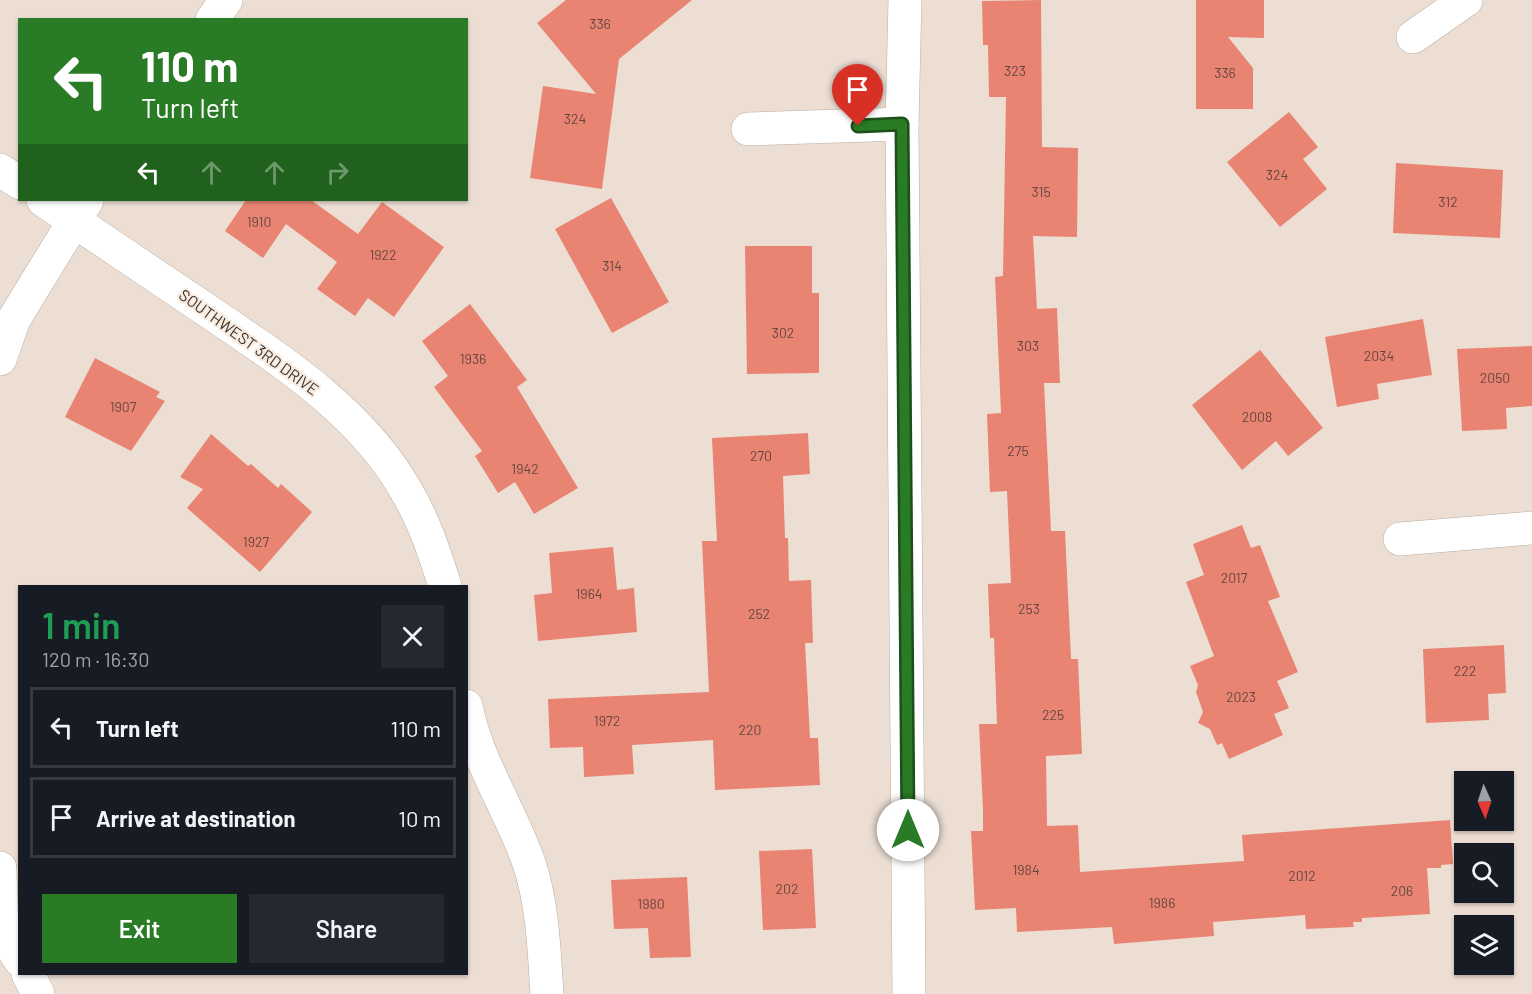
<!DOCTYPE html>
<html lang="en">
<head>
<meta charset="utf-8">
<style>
	:root { --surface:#171b24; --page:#242831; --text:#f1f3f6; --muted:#9ea1a6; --line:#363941; --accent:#297b25 }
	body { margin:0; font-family:Barlow,sans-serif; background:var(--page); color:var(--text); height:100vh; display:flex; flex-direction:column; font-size:22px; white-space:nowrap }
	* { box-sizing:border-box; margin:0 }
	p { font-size:20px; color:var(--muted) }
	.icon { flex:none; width:33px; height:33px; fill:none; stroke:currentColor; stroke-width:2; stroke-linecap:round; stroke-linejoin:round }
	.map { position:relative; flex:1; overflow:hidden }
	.drawer { position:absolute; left:18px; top:585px; width:450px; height:390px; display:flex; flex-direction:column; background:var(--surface); border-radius:0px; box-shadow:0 2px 4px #0004 }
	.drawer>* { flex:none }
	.banner { position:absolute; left:18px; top:18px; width:450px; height:183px; border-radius:0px; box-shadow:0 2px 4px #0004; background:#297b25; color:#fff; overflow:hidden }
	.needle { width:39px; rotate:177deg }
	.controls { position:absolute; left:1454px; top:771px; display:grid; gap:12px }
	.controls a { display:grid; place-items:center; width:60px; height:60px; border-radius:0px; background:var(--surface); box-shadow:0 2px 4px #0004; font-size:30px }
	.pin { position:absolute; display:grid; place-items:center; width:51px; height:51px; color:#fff; margin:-62px -26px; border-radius:50% 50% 50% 0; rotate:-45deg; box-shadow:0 0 6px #0007 }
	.pin .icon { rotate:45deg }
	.me { position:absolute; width:66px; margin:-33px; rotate:0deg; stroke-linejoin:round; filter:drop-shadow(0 0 4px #0008) }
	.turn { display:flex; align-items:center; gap:21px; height:126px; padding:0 24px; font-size:27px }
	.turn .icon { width:78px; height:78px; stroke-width:2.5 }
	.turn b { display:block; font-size:42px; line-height:51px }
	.lanes { display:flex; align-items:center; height:57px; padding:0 24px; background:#0003; justify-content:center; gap:30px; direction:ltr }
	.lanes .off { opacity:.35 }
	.round { display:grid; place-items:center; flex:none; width:63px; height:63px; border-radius:0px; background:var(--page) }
	.overview { display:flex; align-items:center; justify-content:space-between; height:102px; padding:0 24px }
	h1 { font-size:36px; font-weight:600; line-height:45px; color:#1e9e55 }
	.button { display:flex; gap:12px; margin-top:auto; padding:12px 24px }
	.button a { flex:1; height:69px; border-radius:0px; background:var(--accent); color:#fff; font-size:24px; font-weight:600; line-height:69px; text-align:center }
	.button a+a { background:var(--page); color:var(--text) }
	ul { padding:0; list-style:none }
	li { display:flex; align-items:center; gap:18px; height:81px; margin:0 12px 9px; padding:0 12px; border:3px solid var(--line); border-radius:0px }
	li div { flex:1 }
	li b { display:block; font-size:22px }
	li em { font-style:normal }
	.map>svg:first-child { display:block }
	.building { fill:#e98473 }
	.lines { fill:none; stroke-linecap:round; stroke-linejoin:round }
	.street-casing { stroke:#bbaea3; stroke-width:34 }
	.street { stroke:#fff; stroke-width:33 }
	.route-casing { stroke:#1b5018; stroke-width:15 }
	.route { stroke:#297b25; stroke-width:10 }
	.labels { text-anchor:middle; stroke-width:4.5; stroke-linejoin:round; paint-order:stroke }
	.number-label { font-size:14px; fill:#654740 }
	.street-label { font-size:16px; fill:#39332f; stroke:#f9ebe0 }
</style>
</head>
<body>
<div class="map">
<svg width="1532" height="994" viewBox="0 0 1532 994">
	<rect width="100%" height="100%" fill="#ecded3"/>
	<!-- building -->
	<g class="building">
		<path d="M 566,0 L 692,0 L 619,59 L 602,189 L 530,178 L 543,86 L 596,94 L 537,23 Z"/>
		<path d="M 1041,0 L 1042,147 L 1078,148 L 1077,237 L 1033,236 L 1037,309 L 1057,308 L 1060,383 L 1044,383 L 1051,531 L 1065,531 L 1071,659 L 1078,659 L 1082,754 L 1046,756 L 1047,826 L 1078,825 L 1080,872 L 1244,861 L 1242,835 L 1450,820 L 1453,864 L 1441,865 L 1441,868 L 1427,868 L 1430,914 L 1362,918 L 1362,922 L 1353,922 L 1354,927 L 1306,929 L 1305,915 L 1213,922 L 1214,936 L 1114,944 L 1112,927 L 1017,932 L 1016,908 L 975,910 L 971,831 L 983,831 L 983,811 L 979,724 L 997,724 L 994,638 L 990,638 L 988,584 L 1011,583 L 1007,491 L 990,492 L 987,414 L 1001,413 L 995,277 L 1003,276 L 1006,97 L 989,97 L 988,45 L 983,45 L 982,1 Z"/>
		<path d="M 1196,0 L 1264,0 L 1264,38 L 1228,37 L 1253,68 L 1253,109 L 1196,109 Z"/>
		<path d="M 1289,112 L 1318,147 L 1303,159 L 1327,189 L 1280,227 L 1227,162 Z"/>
		<path d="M 1396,163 L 1503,170 L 1500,238 L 1393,233 Z"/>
		<path d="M 611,198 L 669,302 L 612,333 L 555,229 Z"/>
		<path d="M 246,200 L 311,200 L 358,234 L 382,202 L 444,247 L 394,317 L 368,298 L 355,316 L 317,289 L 337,262 L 286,224 L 263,258 L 225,231 Z"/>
		<path d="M 745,246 L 812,246 L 812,293 L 819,293 L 819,373 L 747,374 Z"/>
		<path d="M 470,304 L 527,380 L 517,387 L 578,488 L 534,514 L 515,482 L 498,493 L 475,456 L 482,451 L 434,387 L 448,376 L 422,341 Z"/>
		<path d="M 1423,319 L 1432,375 L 1377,384 L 1379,399 L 1337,407 L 1325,337 Z"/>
		<path d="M 1532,346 L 1532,406 L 1506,408 L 1507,429 L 1462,431 L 1457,349 Z"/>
		<path d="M 1260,350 L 1323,428 L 1288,456 L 1276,441 L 1242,470 L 1192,405 Z"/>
		<path d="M 95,358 L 160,392 L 156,397 L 165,401 L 131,451 L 65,417 Z"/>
		<path d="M 808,433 L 810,474 L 783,476 L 785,538 L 788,538 L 789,581 L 811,580 L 813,643 L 805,643 L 810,738 L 818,738 L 820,785 L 715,790 L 713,740 L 632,745 L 634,774 L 584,777 L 583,747 L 550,748 L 548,699 L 709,692 L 702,541 L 717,541 L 712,438 Z"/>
		<path d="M 211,434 L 248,466 L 251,464 L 278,488 L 281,484 L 312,512 L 260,572 L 187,508 L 203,489 L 180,477 Z"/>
		<path d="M 1242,525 L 1251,548 L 1260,545 L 1280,597 L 1268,601 L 1298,672 L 1277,681 L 1289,708 L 1274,714 L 1283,735 L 1229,759 L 1222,743 L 1217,745 L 1210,729 L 1198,723 L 1203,712 L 1196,692 L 1198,685 L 1190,666 L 1214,656 L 1186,582 L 1204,575 L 1193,544 Z"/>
		<path d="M 613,547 L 617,590 L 634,588 L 637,632 L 538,641 L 534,595 L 552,593 L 549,553 Z"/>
		<path d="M 1504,645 L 1506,693 L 1488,694 L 1489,720 L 1426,723 L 1423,649 Z"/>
		<path d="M 812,849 L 816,928 L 763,930 L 759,851 Z"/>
		<path d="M 687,877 L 691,957 L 650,958 L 648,928 L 614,929 L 611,880 Z"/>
	</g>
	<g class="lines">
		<defs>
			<g id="street">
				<path d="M 905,0 L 902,124 L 909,994"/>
				<path d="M 212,20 L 226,0"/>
				<path d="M 1413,37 L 1466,0"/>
				<path d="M 748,129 L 902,124"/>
				<path d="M 0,170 L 20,183"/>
				<path d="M 43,200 C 97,236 151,273 205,309 C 280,360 363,412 408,494 C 425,523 435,555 445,586"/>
				<path d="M 0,359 L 14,319 L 87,200"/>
				<path d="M 1400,539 L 1532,528"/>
				<path d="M 466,706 C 477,762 510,809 529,863 C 543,905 544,950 547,994"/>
				<path d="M 0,868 L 2,932 L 20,960"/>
				<path d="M 28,974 L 38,994"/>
			</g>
		</defs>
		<!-- street casing -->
		<use href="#street" class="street-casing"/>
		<!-- street -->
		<use href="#street" class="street"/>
	</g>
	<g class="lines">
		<defs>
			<path id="route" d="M 858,126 L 902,124 L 908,830"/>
		</defs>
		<!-- route casing -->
		<use href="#route" class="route-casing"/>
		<!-- route -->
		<use href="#route" class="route"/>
	</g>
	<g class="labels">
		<!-- number labels -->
		<g class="number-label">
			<text x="600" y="29">336</text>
			<text x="1015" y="76">323</text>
			<text x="1225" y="78">336</text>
			<text x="575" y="124">324</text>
			<text x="1277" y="180">324</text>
			<text x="1041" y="197">315</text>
			<text x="1448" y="207">312</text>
			<text x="259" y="227">1910</text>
			<text x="383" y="260">1922</text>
			<text x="612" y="271">314</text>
			<text x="783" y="338">302</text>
			<text x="1028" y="351">303</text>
			<text x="1379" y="361">2034</text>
			<text x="473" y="364">1936</text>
			<text x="1495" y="383">2050</text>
			<text x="123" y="412">1907</text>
			<text x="1257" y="422">2008</text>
			<text x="1018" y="456">275</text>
			<text x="761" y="461">270</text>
			<text x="525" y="474">1942</text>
			<text x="256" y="547">1927</text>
			<text x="1234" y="583">2017</text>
			<text x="589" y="599">1964</text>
			<text x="1029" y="614">253</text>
			<text x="759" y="619">252</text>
			<text x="1465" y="676">222</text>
			<text x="1241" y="702">2023</text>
			<text x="1053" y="720">225</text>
			<text x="607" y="726">1972</text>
			<text x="750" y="735">220</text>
			<text x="1026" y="875">1984</text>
			<text x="1302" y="881">2012</text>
			<text x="787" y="894">202</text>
			<text x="1402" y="896">206</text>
			<text x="1162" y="908">1986</text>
			<text x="651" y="909">1980</text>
		</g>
		<!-- street labels -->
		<g class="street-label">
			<text transform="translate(249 342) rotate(36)" y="6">SOUTHWEST 3RD DRIVE</text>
		</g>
	</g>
</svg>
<div class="controls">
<a><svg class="needle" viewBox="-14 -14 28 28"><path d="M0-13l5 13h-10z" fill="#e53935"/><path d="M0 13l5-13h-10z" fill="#9ea1a6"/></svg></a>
<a><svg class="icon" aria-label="search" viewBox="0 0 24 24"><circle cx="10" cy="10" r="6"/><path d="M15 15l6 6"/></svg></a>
<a><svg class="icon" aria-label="layers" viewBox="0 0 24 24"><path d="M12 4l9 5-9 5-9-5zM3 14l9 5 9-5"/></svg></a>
</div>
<div class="pin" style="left:858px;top:126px;background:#d93025"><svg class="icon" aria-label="arrive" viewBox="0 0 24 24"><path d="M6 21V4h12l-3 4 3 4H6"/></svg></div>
<svg class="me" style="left:908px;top:830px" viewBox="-20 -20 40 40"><circle r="19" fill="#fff"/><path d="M0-13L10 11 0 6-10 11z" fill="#297b25"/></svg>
<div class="banner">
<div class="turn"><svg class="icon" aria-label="left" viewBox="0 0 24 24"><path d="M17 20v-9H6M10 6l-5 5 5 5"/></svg><div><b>110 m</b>Turn left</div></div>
<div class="lanes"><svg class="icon" aria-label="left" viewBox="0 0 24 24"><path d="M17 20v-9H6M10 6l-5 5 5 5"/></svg><svg class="icon off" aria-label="ahead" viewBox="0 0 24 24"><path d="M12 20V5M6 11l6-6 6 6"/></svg><svg class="icon off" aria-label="ahead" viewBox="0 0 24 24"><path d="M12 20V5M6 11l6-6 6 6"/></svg><svg class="icon off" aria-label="right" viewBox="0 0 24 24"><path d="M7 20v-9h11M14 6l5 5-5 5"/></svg></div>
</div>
<section class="drawer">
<div class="overview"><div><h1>1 min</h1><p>120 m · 16:30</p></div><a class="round"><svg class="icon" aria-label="close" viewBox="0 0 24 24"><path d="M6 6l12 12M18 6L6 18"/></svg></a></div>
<ul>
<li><svg class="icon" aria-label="left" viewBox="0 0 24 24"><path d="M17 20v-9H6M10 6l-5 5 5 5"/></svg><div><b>Turn left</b></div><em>110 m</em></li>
<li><svg class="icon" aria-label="arrive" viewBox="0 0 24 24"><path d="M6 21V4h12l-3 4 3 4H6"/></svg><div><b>Arrive at destination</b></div><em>10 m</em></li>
</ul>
<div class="button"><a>Exit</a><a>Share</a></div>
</section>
</div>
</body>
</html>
